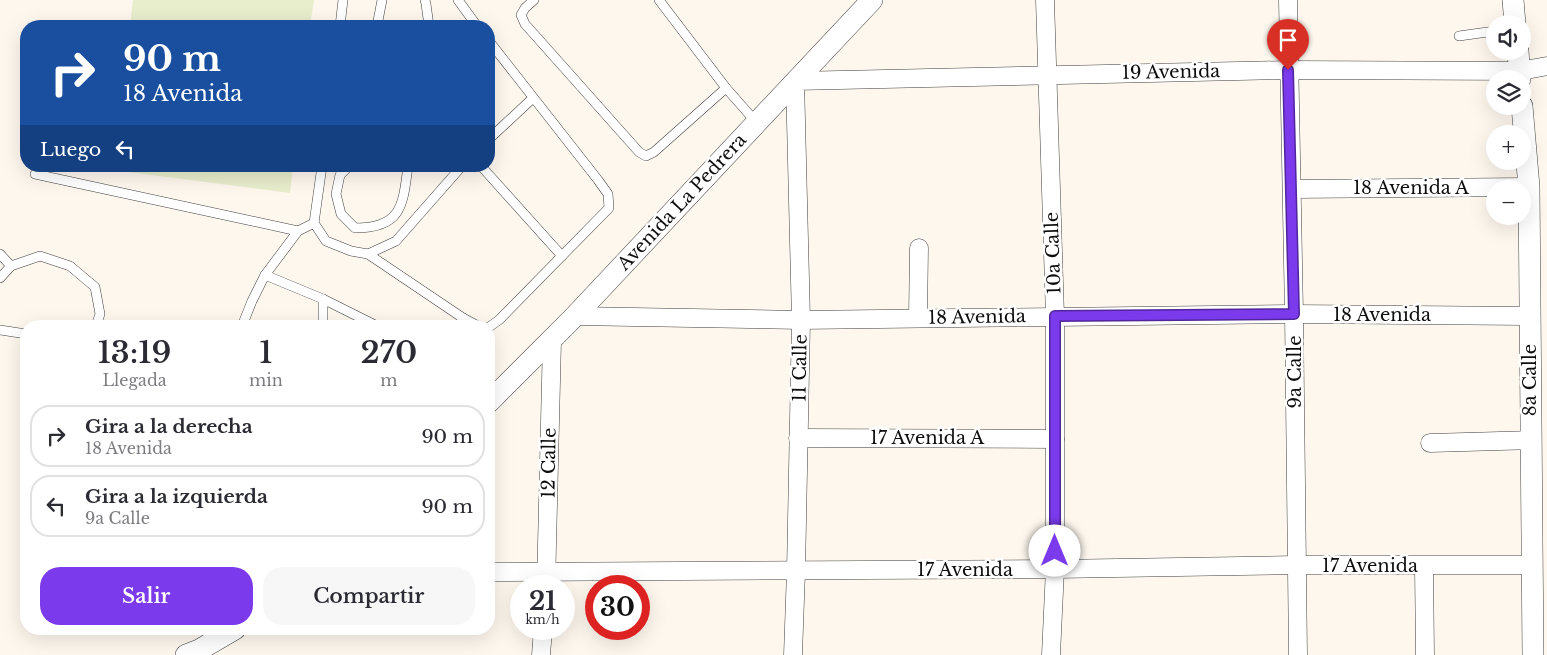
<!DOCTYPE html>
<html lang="es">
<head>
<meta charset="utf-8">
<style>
	:root { --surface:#fff; --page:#f7f7f7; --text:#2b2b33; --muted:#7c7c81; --line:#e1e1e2; --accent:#7c3aed }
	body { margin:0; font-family:"Libre Baskerville",serif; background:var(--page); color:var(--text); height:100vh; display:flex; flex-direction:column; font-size:19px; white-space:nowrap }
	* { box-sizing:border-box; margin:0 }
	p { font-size:16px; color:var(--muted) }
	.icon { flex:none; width:28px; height:28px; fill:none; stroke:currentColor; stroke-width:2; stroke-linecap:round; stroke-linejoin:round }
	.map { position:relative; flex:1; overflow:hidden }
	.panel { position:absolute; left:20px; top:320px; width:475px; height:315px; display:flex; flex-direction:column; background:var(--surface); border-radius:20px; box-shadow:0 5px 20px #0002 }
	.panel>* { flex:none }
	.banner { position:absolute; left:20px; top:20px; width:475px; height:152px; border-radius:20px; box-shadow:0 5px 20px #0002; background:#1a4fa0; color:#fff; overflow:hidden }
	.buttons { position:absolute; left:1486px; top:15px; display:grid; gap:10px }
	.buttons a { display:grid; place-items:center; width:45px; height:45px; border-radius:50%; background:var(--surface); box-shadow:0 5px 20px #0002; font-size:25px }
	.speed { position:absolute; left:510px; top:575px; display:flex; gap:10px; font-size:25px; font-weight:700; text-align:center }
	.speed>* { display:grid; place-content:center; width:65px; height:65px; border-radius:50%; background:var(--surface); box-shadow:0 5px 20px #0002; line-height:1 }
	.speed small { font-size:12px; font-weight:400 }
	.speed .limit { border:8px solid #d22; background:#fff; color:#111 }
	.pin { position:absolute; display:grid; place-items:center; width:42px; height:42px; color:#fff; margin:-51px -21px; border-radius:50% 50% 50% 0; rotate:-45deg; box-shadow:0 0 5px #0007 }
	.pin .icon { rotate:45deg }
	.me { position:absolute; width:55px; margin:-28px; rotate:0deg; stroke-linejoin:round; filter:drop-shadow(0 0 4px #0008) }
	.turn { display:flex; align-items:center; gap:18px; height:105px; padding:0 20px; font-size:22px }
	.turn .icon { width:65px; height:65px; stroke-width:2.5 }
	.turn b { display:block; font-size:35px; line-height:42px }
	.then { display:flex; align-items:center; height:48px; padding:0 20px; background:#0003; gap:10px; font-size:19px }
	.eta { display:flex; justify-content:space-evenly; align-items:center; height:85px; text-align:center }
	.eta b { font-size:30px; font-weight:600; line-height:35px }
	.action { display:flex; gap:10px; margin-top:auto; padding:10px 20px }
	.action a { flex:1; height:58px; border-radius:20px; background:var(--accent); color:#fff; font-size:20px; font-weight:600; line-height:58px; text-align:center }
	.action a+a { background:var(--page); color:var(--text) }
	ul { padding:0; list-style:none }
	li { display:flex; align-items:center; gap:15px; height:62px; margin:0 10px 8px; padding:0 10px; border:2px solid var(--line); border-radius:20px }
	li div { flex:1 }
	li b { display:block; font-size:19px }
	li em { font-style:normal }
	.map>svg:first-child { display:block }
	.pitch { fill:#e8edcc }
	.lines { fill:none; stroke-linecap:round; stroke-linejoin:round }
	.service-casing { stroke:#404040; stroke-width:10 }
	.minor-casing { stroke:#404040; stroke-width:19 }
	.tertiary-casing { stroke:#404040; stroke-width:22 }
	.service { stroke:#fff; stroke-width:9 }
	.minor { stroke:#fff; stroke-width:18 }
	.tertiary { stroke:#fff; stroke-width:21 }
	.route-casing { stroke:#51269a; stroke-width:12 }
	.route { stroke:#7c3aed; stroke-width:9 }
	.labels { text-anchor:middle; stroke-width:5; stroke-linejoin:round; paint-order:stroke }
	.street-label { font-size:18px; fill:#0d0d0d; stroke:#fff }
</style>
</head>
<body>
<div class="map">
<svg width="1547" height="655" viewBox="0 0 1547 655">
	<rect width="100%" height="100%" fill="#fdf7ee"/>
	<!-- pitch -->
	<g class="pitch">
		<path d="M 133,0 L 314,0 L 310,26 L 130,26 Z"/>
		<path d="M 112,166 L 293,166 L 290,193 L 112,170 Z"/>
	</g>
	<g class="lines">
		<defs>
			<g id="service">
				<path d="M 425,0 L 426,4 L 429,26"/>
				<path d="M 458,0 L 477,26"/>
				<path d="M 534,0 L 525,8 L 521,15 L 525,24 L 639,152 L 646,156 L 654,152 L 726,88"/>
				<path d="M 659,0 L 726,88 L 756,122"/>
				<path d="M 340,26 L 343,0"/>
				<path d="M 377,26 L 382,0"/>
				<path d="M 1459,36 L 1495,31"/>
				<path d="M 489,41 L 598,180 L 608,194 L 609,208 L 499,320 L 489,327"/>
				<path d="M 489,139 L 533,98"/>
				<path d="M 349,166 L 340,175 L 336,194 L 341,214 L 355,228 C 402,228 403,205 408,166"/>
				<path d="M 481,166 L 562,256"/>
				<path d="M 35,174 L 298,231"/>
				<path d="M 314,223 L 326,241 L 351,251 L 368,254 L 396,241 L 462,166"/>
				<path d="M 0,254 L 11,266"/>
				<path d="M 368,254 L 463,318 L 459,326"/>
				<path d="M 265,275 L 323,299 L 377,326"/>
				<path d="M 0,278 L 11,266 L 40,256 L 70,266 L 95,287 L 100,314 L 96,326"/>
				<path d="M 323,299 L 323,326"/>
				<path d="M 463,318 L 478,326"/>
				<path d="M 242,326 L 252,301 L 265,275 L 298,231 L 314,223 L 322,166"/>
				<path d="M 0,330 L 26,334"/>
			</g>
			<g id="minor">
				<path d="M 1045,0 L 1055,316 L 1055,569 L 1051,655"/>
				<path d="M 1288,0 L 1294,314 L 1298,655"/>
				<path d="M 1292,189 L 1529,187"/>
				<path d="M 575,316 L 801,320 L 1294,314 L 1530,316"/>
				<path d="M 918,318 L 919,248"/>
				<path d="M 798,438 L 1055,439"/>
				<path d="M 1430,443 L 1531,440"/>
				<path d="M 1424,566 L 1425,655"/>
				<path d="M 489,572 L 1055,569 L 1296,565 L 1532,565"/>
				<path d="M 546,586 L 552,340"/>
				<path d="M 541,655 L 543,629"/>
				<path d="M 793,655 L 796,571 L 801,320 L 795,81 L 1288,70 L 1520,71 L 1547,66"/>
			</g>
			<g id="tertiary">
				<path d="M 1513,0 L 1515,24"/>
				<path d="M 1518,51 L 1520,79"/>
				<path d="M 1522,106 L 1529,187 L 1533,655"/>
				<path d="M 489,402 L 575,316 L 872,0"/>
				<path d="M 186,655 L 199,650 L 235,629"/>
			</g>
		</defs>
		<!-- service casing -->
		<use href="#service" class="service-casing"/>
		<!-- minor casing -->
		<use href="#minor" class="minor-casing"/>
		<!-- tertiary casing -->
		<use href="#tertiary" class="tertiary-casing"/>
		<!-- service -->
		<use href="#service" class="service"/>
		<!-- minor -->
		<use href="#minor" class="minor"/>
		<!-- tertiary -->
		<use href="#tertiary" class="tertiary"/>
	</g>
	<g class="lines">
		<defs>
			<path id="route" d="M 1055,551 L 1055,316 L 1294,314 L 1288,70"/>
		</defs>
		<!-- route casing -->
		<use href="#route" class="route-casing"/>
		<!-- route -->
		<use href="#route" class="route"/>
	</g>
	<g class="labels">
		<!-- street labels -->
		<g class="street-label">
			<text transform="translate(1171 72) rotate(-1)" y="6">19 Avenida</text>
			<text x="1411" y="194">18 Avenida A</text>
			<text transform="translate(682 202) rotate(-47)" y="6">Avenida La Pedrera</text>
			<text transform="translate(1053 253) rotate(-92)" y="6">10a Calle</text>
			<text x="1382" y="321">18 Avenida</text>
			<text transform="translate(977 317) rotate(-1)" y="6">18 Avenida</text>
			<text transform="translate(800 368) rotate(-89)" y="6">11 Calle</text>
			<text transform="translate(1295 372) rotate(-90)" y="6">9a Calle</text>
			<text transform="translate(1530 380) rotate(-90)" y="6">8a Calle</text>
			<text x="927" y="444">17 Avenida A</text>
			<text transform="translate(549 463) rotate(-89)" y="6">12 Calle</text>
			<text x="1370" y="572">17 Avenida</text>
			<text x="965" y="576">17 Avenida</text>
		</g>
	</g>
</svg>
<div class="buttons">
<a><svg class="icon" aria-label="sound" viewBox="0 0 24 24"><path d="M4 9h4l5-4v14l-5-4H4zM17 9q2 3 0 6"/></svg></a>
<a><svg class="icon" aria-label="layers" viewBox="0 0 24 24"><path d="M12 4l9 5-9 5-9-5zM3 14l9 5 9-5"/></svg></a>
<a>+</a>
<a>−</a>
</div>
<div class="speed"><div>21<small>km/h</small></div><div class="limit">30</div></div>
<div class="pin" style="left:1288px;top:70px;background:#d93025"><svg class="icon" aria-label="arrive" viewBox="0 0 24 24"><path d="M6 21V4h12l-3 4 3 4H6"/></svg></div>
<svg class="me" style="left:1055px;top:551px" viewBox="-20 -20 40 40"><circle r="19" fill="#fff"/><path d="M0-13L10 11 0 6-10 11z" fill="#7c3aed"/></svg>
<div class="banner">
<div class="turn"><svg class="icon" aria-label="right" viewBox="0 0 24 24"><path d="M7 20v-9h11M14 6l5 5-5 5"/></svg><div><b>90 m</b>18 Avenida</div></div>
<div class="then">Luego<svg class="icon" aria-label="left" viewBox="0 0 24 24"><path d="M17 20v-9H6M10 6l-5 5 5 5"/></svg></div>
</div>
<section class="panel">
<div class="eta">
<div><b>13:19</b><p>Llegada</p></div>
<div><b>1</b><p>min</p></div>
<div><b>270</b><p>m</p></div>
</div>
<ul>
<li><svg class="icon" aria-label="right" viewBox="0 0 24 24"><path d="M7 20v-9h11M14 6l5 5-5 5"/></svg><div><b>Gira a la derecha</b><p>18 Avenida</p></div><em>90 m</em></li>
<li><svg class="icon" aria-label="left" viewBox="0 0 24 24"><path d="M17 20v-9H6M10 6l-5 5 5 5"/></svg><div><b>Gira a la izquierda</b><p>9a Calle</p></div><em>90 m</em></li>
</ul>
<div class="action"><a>Salir</a><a>Compartir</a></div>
</section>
</div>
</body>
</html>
